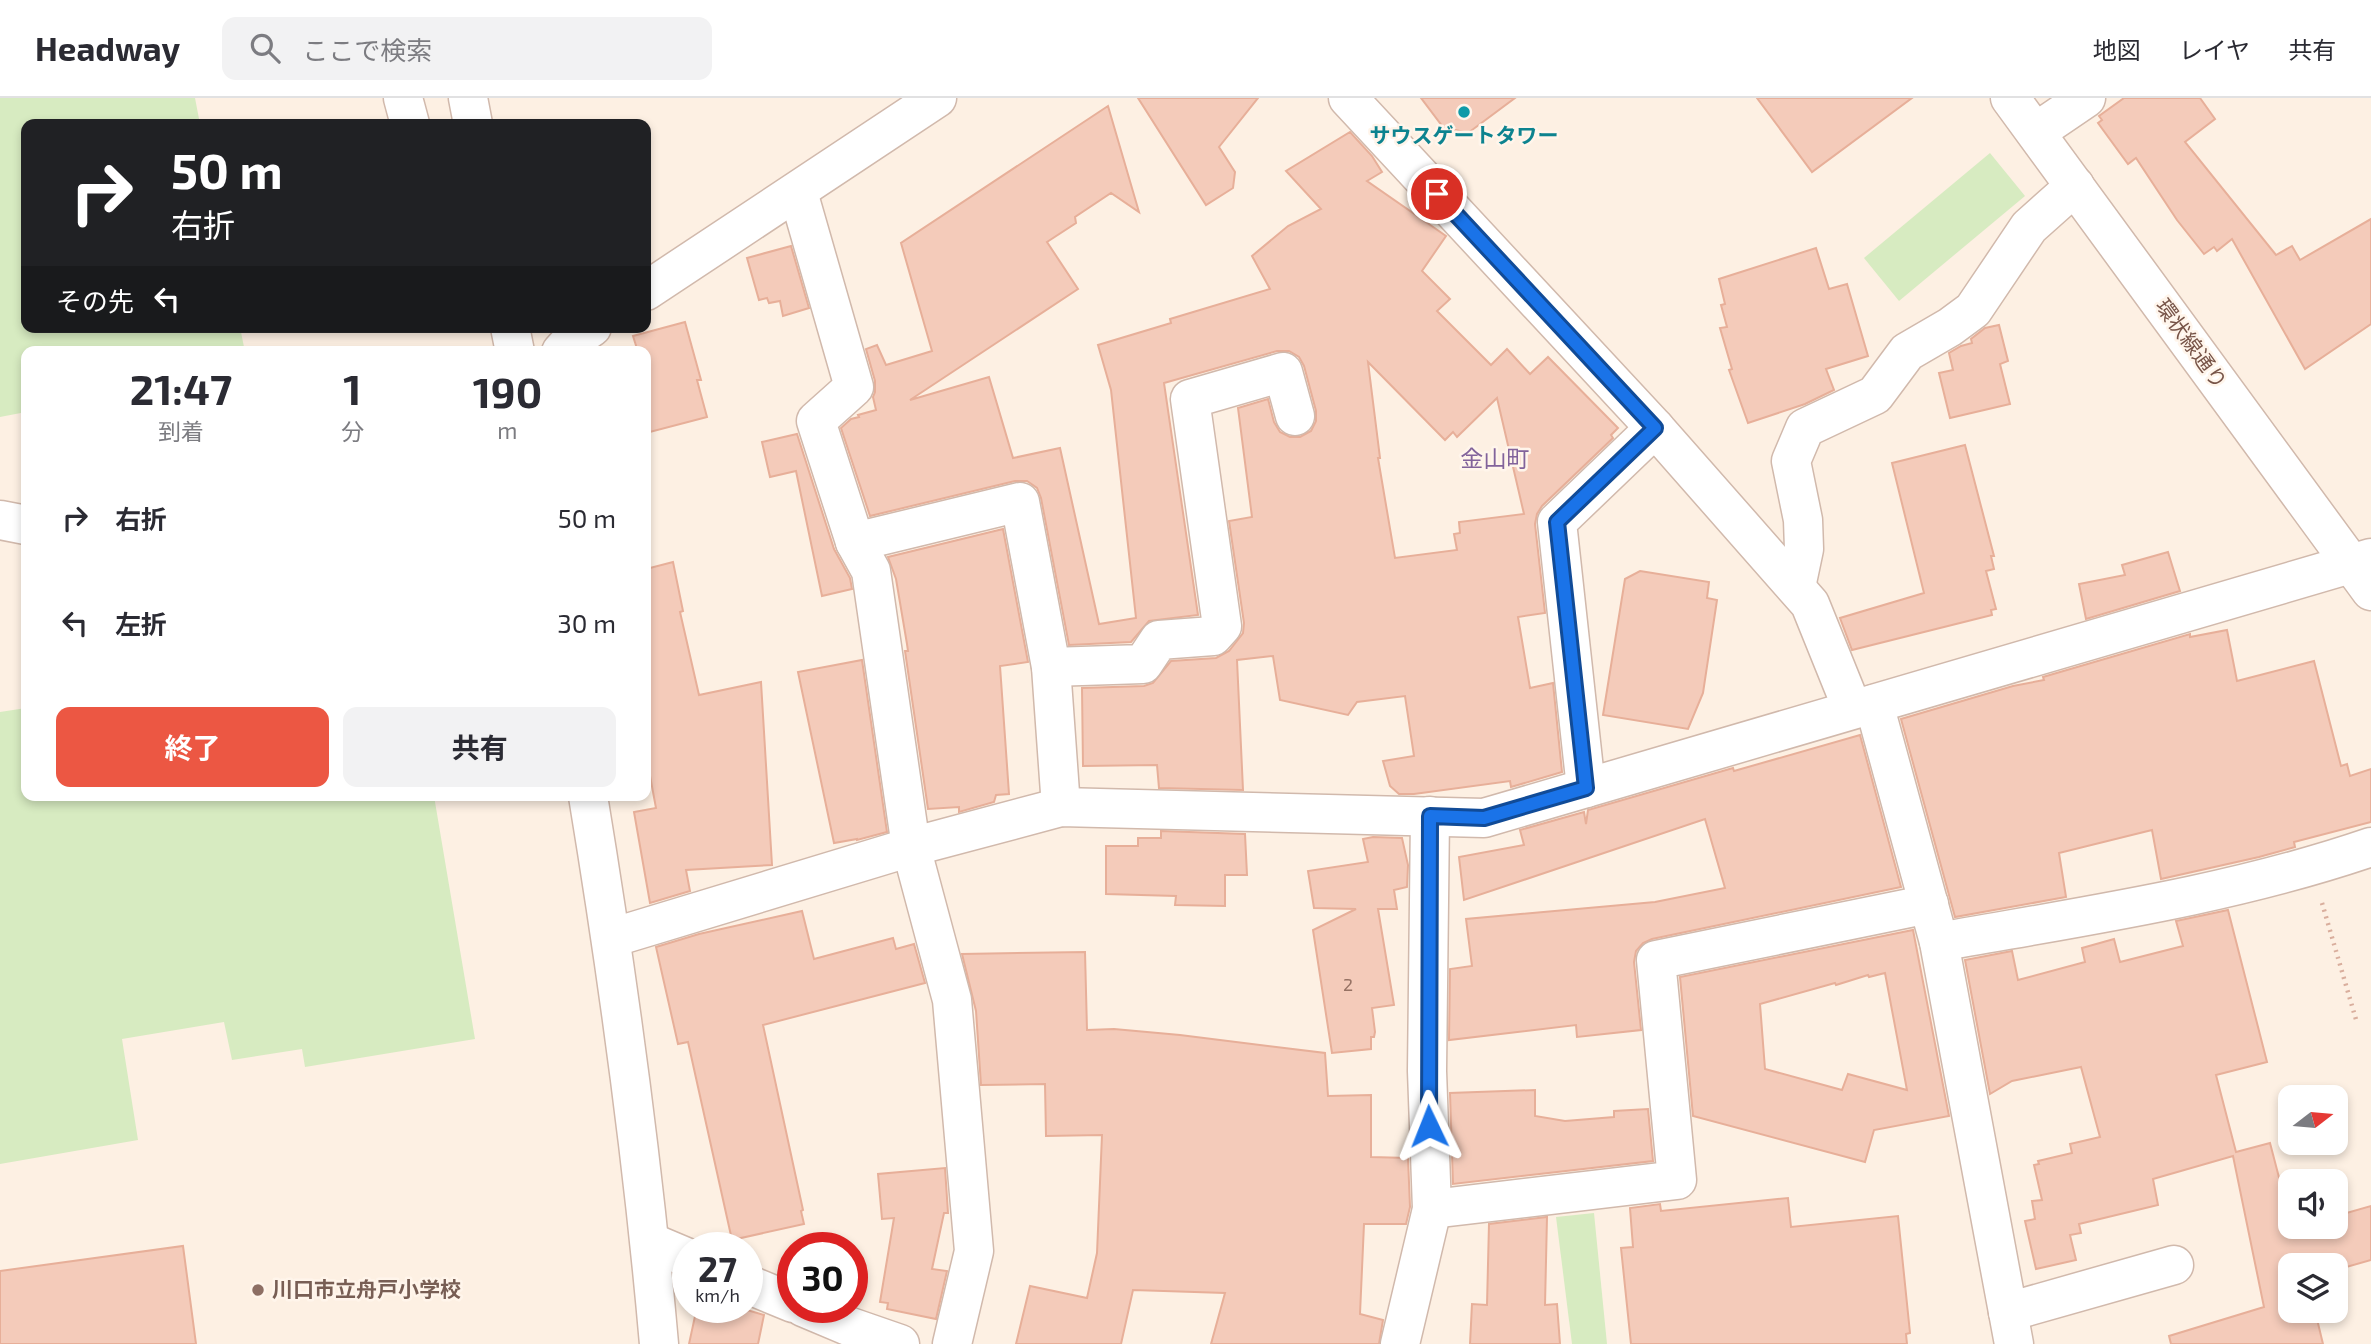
<!DOCTYPE html>
<html lang="ja">
<head>
<meta charset="utf-8">
<style>
	:root { --surface:#fff; --page:#f2f2f3; --text:#2b2b33; --muted:#7c7c81; --line:#e1e1e2; --accent:#ec5743 }
	body { margin:0; font-family:"Exo 2","Noto Sans JP",sans-serif; background:var(--page); color:var(--text); height:100vh; display:flex; flex-direction:column; font-size:26px; white-space:nowrap }
	* { box-sizing:border-box; margin:0 }
	p { font-size:23px; color:var(--muted) }
	.icon { flex:none; width:38px; height:38px; fill:none; stroke:currentColor; stroke-width:2; stroke-linecap:round; stroke-linejoin:round }
	.map { position:relative; flex:1; overflow:hidden }
	.drawer { position:absolute; left:21px; top:248px; width:630px; height:455px; display:flex; flex-direction:column; background:var(--surface); border-radius:14px; box-shadow:0 4px 10px #0003 }
	.drawer>* { flex:none }
	.banner { position:absolute; left:21px; top:21px; width:630px; height:214px; border-radius:14px; box-shadow:0 4px 10px #0003; background:#202124; color:#fff; overflow:hidden }
	.needle { width:46px; rotate:74deg }
	.fabs { position:absolute; left:2278px; top:987px; display:grid; gap:14px }
	.fabs a { display:grid; place-items:center; width:70px; height:70px; border-radius:14px; background:var(--surface); box-shadow:0 4px 10px #0003; font-size:35px }
	.speed { position:absolute; left:672px; top:1134px; display:flex; gap:14px; font-size:35px; font-weight:700; text-align:center }
	.speed>* { display:grid; place-content:center; width:91px; height:91px; border-radius:50%; background:var(--surface); box-shadow:0 4px 10px #0003; line-height:1 }
	.speed small { font-size:18px; font-weight:400 }
	.speed .limit { border:10px solid #d22; background:#fff; color:#111 }
	.pin { position:absolute; display:grid; place-items:center; width:60px; height:60px; color:#fff; margin:-30px; border:4px solid #fff; border-radius:50%; box-shadow:0 2px 7px #0007 }
	.me { position:absolute; width:77px; margin:-38px; rotate:358deg; stroke-linejoin:round; filter:drop-shadow(0 0 5px #0008) }
	.turn { display:flex; align-items:center; gap:24px; height:147px; padding:0 35px; font-size:32px }
	.turn .icon { width:91px; height:91px; stroke-width:2.5 }
	.turn b { display:block; font-size:49px; line-height:60px }
	.then { display:flex; align-items:center; height:66px; padding:0 35px; background:#0003; gap:14px; font-size:26px }
	.eta { display:flex; justify-content:space-evenly; align-items:center; height:119px; text-align:center }
	.eta b { font-size:42px; font-weight:700; line-height:49px }
	.primary-button { display:flex; gap:14px; margin-top:auto; padding:14px 35px }
	.primary-button a { flex:1; height:80px; border-radius:14px; background:var(--accent); color:#fff; font-size:28px; font-weight:700; line-height:80px; text-align:center }
	.primary-button a+a { background:var(--page); color:var(--text) }
	ul { padding:0; list-style:none }
	li { display:flex; align-items:center; gap:21px; height:105px; padding:0 35px }
	li div { flex:1 }
	li b { display:block; font-size:26px }
	li em { font-style:normal }
	header { display:flex; align-items:center; gap:42px; box-sizing:border-box; height:98px; padding:0 35px; background:var(--surface); border-bottom:2px solid var(--line) }
	header strong { font-size:33px }
	nav { display:flex; gap:38px; margin-inline-start:auto; font-size:24px }
	.search { width:490px; height:63px; background:var(--page); display:flex; align-items:center; gap:18px; box-sizing:border-box; padding:0 24px; border-radius:14px; color:var(--muted); font-size:26px }
	.map>svg:first-child { display:block }
	.green { fill:#d7ebc1 }
	.building { fill:#f4cbba; stroke:#e7af99; stroke-width:2; fill-rule:evenodd }
	.lines { fill:none; stroke-linecap:round; stroke-linejoin:round }
	.minor-casing { stroke:#d1b9ac; stroke-width:41 }
	.path { stroke:#d9ae9d; stroke-width:4.5; stroke-dasharray:2 5; stroke-linecap:butt }
	.minor { stroke:#fff; stroke-width:38 }
	.route-casing { stroke:#114b97; stroke-width:18 }
	.route { stroke:#1a73e8; stroke-width:12 }
	.culture-dot { fill:#0f9aa8; stroke:#fff5eb; stroke-width:2.5 }
	.education-dot { fill:#8d6e63; stroke:#fff5eb; stroke-width:2.5 }
	.labels { text-anchor:middle; stroke-width:5; stroke-linejoin:round; paint-order:stroke }
	.number-label { font-size:18px; fill:#967264 }
	.culture-label { font-size:21px; font-weight:bold; fill:#0d838f; stroke:#fff5eb }
	.street-label { font-size:21px; fill:#775448; stroke:#fff5eb }
	.education-label { font-size:21px; font-weight:bold; fill:#785e54; stroke:#fff5eb; text-anchor:start }
	.neighbourhood-label { font-size:23px; fill:#82639b; stroke:#fff5eb }
</style>
</head>
<body>
<header>
<strong>Headway</strong>
<div class="search"><svg class="icon" aria-label="search" viewBox="0 0 24 24"><circle cx="10" cy="10" r="6"/><path d="M15 15l6 6"/></svg>ここで検索</div>
<nav><a>地図</a><a>レイヤ</a><a>共有</a></nav>
</header>
<div class="map">
<svg width="2371" height="1246" viewBox="0 0 2371 1246">
	<rect width="100%" height="100%" fill="#fdf0e3"/>
	<!-- green -->
	<g class="green">
		<path d="M 0,0 L 195,0 L 200,26 L 26,26 L 26,229 L 240,229 L 245,254 L 26,254 L 26,314 L 0,319 Z"/>
		<path d="M 1990,55 L 2025,98 L 1899,203 L 1864,160 Z"/>
		<path d="M 26,610 L 26,698 L 434,698 L 475,941 L 305,969 L 302,951 L 232,962 L 224,924 L 122,941 L 138,1042 L 0,1066 L 0,614 Z"/>
		<path d="M 1594,1115 L 1607,1246 L 1572,1246 L 1556,1119 Z"/>
	</g>
	<!-- building -->
	<g class="building">
		<path d="M 1138,0 L 1258,0 L 1219,49 L 1235,74 L 1233,90 L 1206,107 Z"/>
		<path d="M 1421,0 L 1515,0 L 1468,35 L 1443,29 Z"/>
		<path d="M 1757,0 L 1912,0 L 1812,74 Z"/>
		<path d="M 2124,0 L 2200,0 L 2215,21 L 2185,44 L 2276,157 L 2292,148 L 2300,162 L 2371,121 L 2371,226 L 2305,271 L 2232,141 L 2217,153 L 2214,149 L 2204,156 L 2177,122 L 2136,60 L 2128,66 L 2098,25 L 2102,22 L 2099,18 Z"/>
		<path d="M 1108,8 L 1139,114 L 1111,95 L 1075,119 L 1076,125 L 1047,144 L 1078,191 L 910,302 L 989,279 L 1013,360 L 1060,350 L 1099,526 L 1136,520 L 1111,292 L 1098,247 L 1171,225 L 1170,221 L 1270,191 L 1252,158 L 1288,128 L 1321,111 L 1286,73 L 1350,34 L 1372,58 L 1382,74 L 1367,83 L 1446,138 L 1422,173 L 1450,201 L 1437,213 L 1491,267 L 1507,251 L 1530,276 L 1548,259 L 1618,330 L 1611,337 L 1613,340 L 1542,408 L 1537,416 L 1535,426 L 1545,515 L 1518,519 L 1530,590 L 1553,585 L 1562,674 L 1511,689 L 1510,683 L 1414,696 L 1399,696 L 1390,688 L 1383,663 L 1414,658 L 1405,598 L 1357,604 L 1348,617 L 1280,602 L 1273,558 L 1237,562 L 1243,692 L 1159,690 L 1157,667 L 1083,668 L 1082,590 L 1144,588 L 1153,585 L 1171,563 L 1216,560 L 1229,553 L 1243,535 L 1244,525 L 1229,423 L 1252,419 L 1238,310 L 1268,301 L 1274,324 L 1280,334 L 1290,339 L 1300,339 L 1311,333 L 1316,323 L 1316,313 L 1304,268 L 1299,259 L 1289,253 L 1277,253 L 1164,285 L 1198,517 L 1149,523 L 1131,544 L 1069,547 L 1041,400 L 1037,390 L 1027,383 L 1015,383 L 870,418 L 841,330 L 851,321 L 859,319 L 858,317 L 876,312 L 873,299 L 875,294 L 875,283 L 866,251 L 877,247 L 886,267 L 932,253 L 901,145 ZM 1368,264 L 1445,342 L 1453,334 L 1457,339 L 1497,300 L 1524,416 L 1459,424 L 1460,435 L 1454,436 L 1457,452 L 1395,460 L 1378,360 L 1380,360 Z"/>
		<path d="M 791,148 L 809,210 L 783,218 L 780,203 L 769,205 L 767,200 L 759,202 L 747,160 Z"/>
		<path d="M 1816,150 L 1829,191 L 1847,186 L 1868,258 L 1826,271 L 1834,292 L 1805,306 L 1748,325 L 1729,272 L 1732,271 L 1720,230 L 1727,229 L 1721,207 L 1725,206 L 1719,181 Z"/>
		<path d="M 685,224 L 701,282 L 697,282 L 707,319 L 646,335 L 646,254 L 638,254 L 633,238 Z"/>
		<path d="M 1999,227 L 2008,263 L 2000,266 L 2010,306 L 1950,320 L 1939,275 L 1953,272 L 1949,255 L 1961,248 L 1972,245 L 1971,241 L 1985,230 Z"/>
		<path d="M 797,336 L 834,451 L 850,480 L 852,491 L 822,498 L 796,373 L 770,379 L 762,344 Z"/>
		<path d="M 1965,347 L 1994,458 L 1991,458 L 1994,471 L 1986,473 L 1996,511 L 1991,512 L 1992,517 L 1852,552 L 1840,520 L 1924,495 L 1892,365 Z"/>
		<path d="M 1003,431 L 1028,564 L 1000,568 L 1009,696 L 996,697 L 994,704 L 959,714 L 959,709 L 928,711 L 905,553 L 908,553 L 907,546 L 896,481 L 888,459 Z"/>
		<path d="M 2168,454 L 2180,493 L 2086,521 L 2079,486 L 2125,477 L 2122,467 Z"/>
		<path d="M 673,464 L 683,513 L 680,514 L 699,597 L 761,584 L 772,767 L 686,772 L 690,793 L 650,805 L 634,714 L 656,710 L 646,656 L 646,471 Z"/>
		<path d="M 1640,473 L 1709,484 L 1707,500 L 1717,502 L 1703,595 L 1688,631 L 1603,617 L 1625,481 Z"/>
		<path d="M 2227,532 L 2237,583 L 2314,563 L 2341,668 L 2347,666 L 2350,678 L 2371,671 L 2371,724 L 2294,744 L 2295,749 L 2259,759 L 2161,781 L 2152,732 L 2059,755 L 2066,799 L 1955,819 L 1901,621 L 2013,588 L 2044,582 L 2043,579 L 2190,536 L 2190,539 Z"/>
		<path d="M 862,562 L 887,734 L 857,742 L 857,741 L 834,745 L 798,574 Z"/>
		<path d="M 1860,637 L 1901,789 L 1652,841 L 1643,845 L 1636,853 L 1634,864 L 1641,932 L 1577,939 L 1576,927 L 1449,942 L 1450,871 L 1472,868 L 1466,821 L 1655,804 L 1725,790 L 1705,721 L 1464,802 L 1459,759 L 1524,747 L 1520,732 L 1584,714 L 1586,726 L 1588,712 L 1733,670 L 1734,673 Z"/>
		<path d="M 1161,733 L 1245,736 L 1247,777 L 1225,777 L 1225,808 L 1175,807 L 1176,798 L 1106,796 L 1106,748 L 1138,748 L 1138,740 L 1161,740 Z"/>
		<path d="M 1373,739 L 1402,740 L 1408,767 L 1407,789 L 1394,792 L 1397,811 L 1378,811 L 1394,907 L 1372,910 L 1375,934 L 1374,939 L 1371,939 L 1371,951 L 1332,955 L 1313,832 L 1356,811 L 1314,810 L 1308,773 L 1368,764 L 1363,741 Z"/>
		<path d="M 2228,812 L 2267,964 L 2216,977 L 2236,1054 L 2270,1045 L 2288,1114 L 2290,1114 L 2291,1129 L 2336,1129 L 2336,1118 L 2371,1108 L 2371,1162 L 2336,1172 L 2336,1167 L 2291,1167 L 2291,1213 L 2315,1213 L 2323,1246 L 2171,1246 L 2169,1238 L 2264,1209 L 2233,1058 L 2153,1081 L 2158,1107 L 2079,1126 L 2081,1135 L 2070,1137 L 2076,1162 L 2036,1171 L 2025,1123 L 2035,1121 L 2032,1103 L 2042,1102 L 2034,1067 L 2039,1066 L 2038,1063 L 2072,1055 L 2070,1046 L 2100,1039 L 2081,969 L 2012,983 L 1990,996 L 1965,862 L 2012,853 L 2018,882 L 2085,864 L 2082,850 L 2114,841 L 2120,864 L 2183,848 L 2176,823 Z"/>
		<path d="M 802,813 L 814,861 L 893,840 L 896,851 L 914,846 L 925,885 L 763,927 L 803,1112 L 801,1113 L 804,1126 L 732,1142 L 688,944 L 678,946 L 656,849 L 699,836 Z"/>
		<path d="M 1913,832 L 1949,1018 L 1874,1032 L 1865,1064 L 1693,1018 L 1680,879 ZM 1885,875 L 1907,992 L 1848,976 L 1842,992 L 1765,971 L 1760,906 L 1835,885 L 1836,887 L 1868,877 L 1869,879 Z"/>
		<path d="M 1085,854 L 1087,932 L 1114,931 L 1180,937 L 1325,955 L 1328,998 L 1371,997 L 1371,1059 L 1408,1060 L 1410,1109 L 1406,1126 L 1364,1126 L 1360,1216 L 1383,1222 L 1379,1246 L 1211,1246 L 1225,1195 L 1133,1192 L 1121,1246 L 1016,1246 L 1030,1188 L 1087,1200 L 1097,1155 L 1102,1037 L 1046,1038 L 1045,986 L 981,987 L 976,913 L 962,856 Z"/>
		<path d="M 1535,992 L 1535,1018 L 1565,1023 L 1614,1019 L 1614,1013 L 1648,1011 L 1653,1063 L 1453,1086 L 1450,995 Z"/>
		<path d="M 945,1070 L 948,1115 L 944,1115 L 932,1171 L 947,1173 L 936,1221 L 887,1211 L 888,1205 L 880,1204 L 894,1120 L 882,1121 L 878,1076 Z"/>
		<path d="M 1788,1100 L 1791,1129 L 1898,1118 L 1910,1235 L 1906,1236 L 1907,1246 L 1631,1246 L 1621,1150 L 1633,1149 L 1630,1110 L 1660,1106 L 1661,1113 Z"/>
		<path d="M 1547,1119 L 1545,1207 L 1557,1206 L 1560,1246 L 1470,1246 L 1472,1206 L 1487,1207 L 1489,1126 Z"/>
		<path d="M 183,1148 L 196,1246 L 0,1246 L 0,1173 Z"/>
		<path d="M 697,1209 L 737,1209 L 764,1217 L 758,1246 L 689,1246 Z"/>
	</g>
	<g class="lines">
		<defs>
			<g id="minor">
				<path d="M 403,0 L 410,26"/>
				<path d="M 468,0 L 473,26"/>
				<path d="M 1348,0 L 1655,330 L 1810,506 L 1852,610"/>
				<path d="M 2010,0 L 2371,493"/>
				<path d="M 2036,34 L 2086,0"/>
				<path d="M 798,94 L 854,289 L 816,323 L 855,444 L 871,473 L 911,749 L 952,902 L 974,1153 L 952,1246"/>
				<path d="M 646,193 L 937,0"/>
				<path d="M 510,229 L 515,254"/>
				<path d="M 561,254 L 570,244 L 592,229"/>
				<path d="M 0,422 L 26,427"/>
				<path d="M 855,444 L 1020,404 L 1051,569 L 1061,709"/>
				<path d="M 1796,489 L 1804,451 L 1803,422 L 1791,363 L 1805,330 L 1875,297 L 1907,254 L 1950,229 L 1973,212 L 2029,129 L 2075,88"/>
				<path d="M 1051,569 L 1143,566 L 1159,542 L 1213,538 L 1222,528 L 1190,301 L 1283,274 L 1295,318"/>
				<path d="M 1874,606 L 1939,844 L 2014,1246"/>
				<path d="M 1586,690 L 1557,424 L 1655,330"/>
				<path d="M 588,698 C 618,880 643,1063 659,1246"/>
				<path d="M 611,840 L 911,749 L 1061,709 L 1484,720 L 2371,460"/>
				<path d="M 1939,844 C 2084,818 2231,797 2371,749"/>
				<path d="M 1432,1111 L 1677,1082 L 1656,862 L 1929,806"/>
				<path d="M 650,1144 L 688,1160"/>
				<path d="M 747,1186 L 793,1205"/>
				<path d="M 803,1209 L 848,1228 L 900,1246"/>
				<path d="M 2008,1214 L 2174,1167"/>
				<path d="M 1400,1246 L 1432,1111 L 1427,973 L 1430,718"/>
			</g>
		</defs>
		<!-- minor casing -->
		<use href="#minor" class="minor-casing"/>
		<!-- path -->
		<path class="path" d="M 2322,805 L 2357,925"/>
		<!-- minor -->
		<use href="#minor" class="minor"/>
	</g>
	<g class="lines">
		<defs>
			<path id="route" d="M 1429,1028 L 1430,718 L 1484,720 L 1586,690 L 1557,424 L 1655,330 L 1437,96"/>
		</defs>
		<!-- route casing -->
		<use href="#route" class="route-casing"/>
		<!-- route -->
		<use href="#route" class="route"/>
	</g>
	<!-- markers -->
	<circle class="culture-dot" cx="1464" cy="14" r="7"/>
	<circle class="education-dot" cx="258" cy="1192" r="7"/>
	<g class="labels">
		<!-- number labels -->
		<g class="number-label">
			<text x="1348" y="893">2</text>
		</g>
		<!-- culture labels -->
		<g class="culture-label">
			<text x="1464" y="45">サウスゲートタワー</text>
		</g>
		<!-- street labels -->
		<g class="street-label">
			<text transform="translate(2191 246) rotate(54)" y="7">環状線通り</text>
		</g>
		<!-- education labels -->
		<g class="education-label">
			<text x="272" y="1199">川口市立舟戸小学校</text>
		</g>
		<!-- neighbourhood labels -->
		<g class="neighbourhood-label">
			<text x="1495" y="369">金山町</text>
		</g>
	</g>
</svg>
<div class="fabs">
<a><svg class="needle" viewBox="-14 -14 28 28"><path d="M0-13l5 13h-10z" fill="#e53935"/><path d="M0 13l5-13h-10z" fill="#7c7c81"/></svg></a>
<a><svg class="icon" aria-label="sound" viewBox="0 0 24 24"><path d="M4 9h4l5-4v14l-5-4H4zM17 9q2 3 0 6"/></svg></a>
<a><svg class="icon" aria-label="layers" viewBox="0 0 24 24"><path d="M12 4l9 5-9 5-9-5zM3 14l9 5 9-5"/></svg></a>
</div>
<div class="speed"><div>27<small>km/h</small></div><div class="limit">30</div></div>
<div class="pin" style="left:1437px;top:96px;background:#d93025"><svg class="icon" aria-label="arrive" viewBox="0 0 24 24"><path d="M6 21V4h12l-3 4 3 4H6"/></svg></div>
<svg class="me" style="left:1429px;top:1028px" viewBox="-20 -20 40 40"><path d="M0-17L14 15 0 8-14 15z" fill="#1a73e8" stroke="#fff" stroke-width="4"/></svg>
<div class="banner">
<div class="turn"><svg class="icon" aria-label="right" viewBox="0 0 24 24"><path d="M7 20v-9h11M14 6l5 5-5 5"/></svg><div><b>50 m</b>右折</div></div>
<div class="then">その先<svg class="icon" aria-label="left" viewBox="0 0 24 24"><path d="M17 20v-9H6M10 6l-5 5 5 5"/></svg></div>
</div>
<section class="drawer">
<div class="eta">
<div><b>21:47</b><p>到着</p></div>
<div><b>1</b><p>分</p></div>
<div><b>190</b><p>m</p></div>
</div>
<ul>
<li><svg class="icon" aria-label="right" viewBox="0 0 24 24"><path d="M7 20v-9h11M14 6l5 5-5 5"/></svg><div><b>右折</b></div><em>50 m</em></li>
<li><svg class="icon" aria-label="left" viewBox="0 0 24 24"><path d="M17 20v-9H6M10 6l-5 5 5 5"/></svg><div><b>左折</b></div><em>30 m</em></li>
</ul>
<div class="primary-button"><a>終了</a><a>共有</a></div>
</section>
</div>
</body>
</html>
